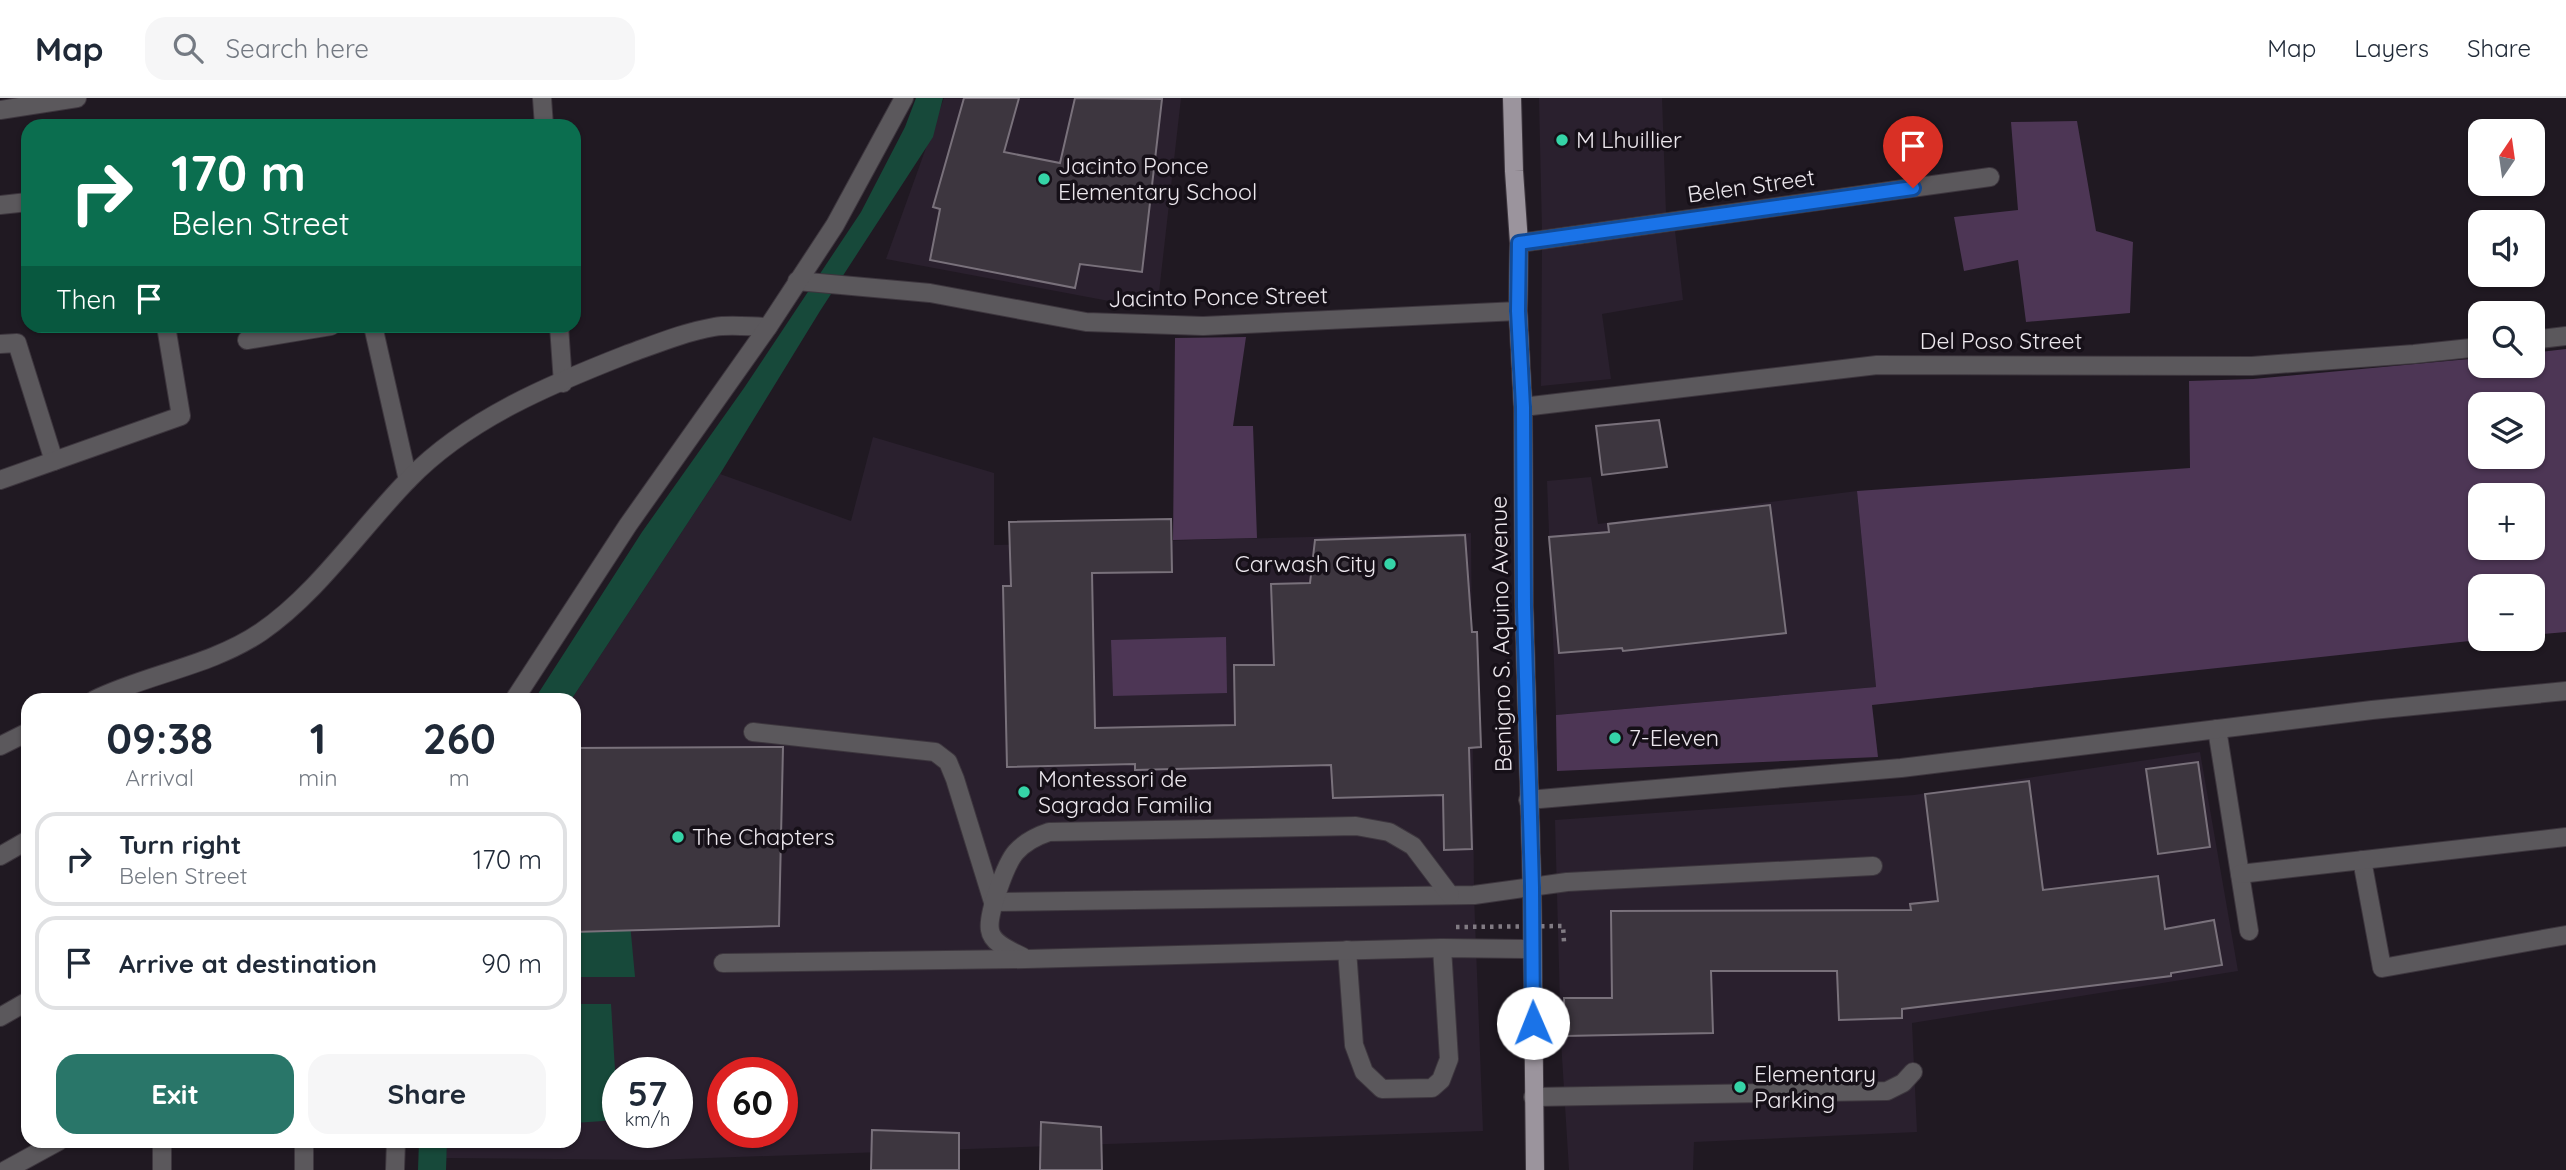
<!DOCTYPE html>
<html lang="en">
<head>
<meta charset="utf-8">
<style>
	:root { --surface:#fff; --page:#f6f6f7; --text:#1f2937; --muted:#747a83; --line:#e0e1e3; --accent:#297669 }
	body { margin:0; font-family:Quicksand,sans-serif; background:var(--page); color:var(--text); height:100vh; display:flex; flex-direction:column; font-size:26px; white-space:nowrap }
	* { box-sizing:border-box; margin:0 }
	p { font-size:23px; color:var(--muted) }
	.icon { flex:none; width:38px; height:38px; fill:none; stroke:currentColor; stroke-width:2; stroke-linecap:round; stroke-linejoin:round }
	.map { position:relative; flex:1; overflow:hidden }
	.drawer { position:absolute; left:21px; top:595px; width:560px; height:455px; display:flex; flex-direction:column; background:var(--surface); border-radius:21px; box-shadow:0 2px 5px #0004 }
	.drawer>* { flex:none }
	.hud { position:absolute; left:21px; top:21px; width:560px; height:214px; border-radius:21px; box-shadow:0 2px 5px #0004; background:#0b6e4f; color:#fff; overflow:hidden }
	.needle { width:46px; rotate:13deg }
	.tools { position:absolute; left:2468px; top:21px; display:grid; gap:14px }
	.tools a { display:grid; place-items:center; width:77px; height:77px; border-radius:14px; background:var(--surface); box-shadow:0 2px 5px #0004; font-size:35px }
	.speed { position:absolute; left:602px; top:959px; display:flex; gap:14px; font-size:35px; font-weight:700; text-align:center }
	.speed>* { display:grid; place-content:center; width:91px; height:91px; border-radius:50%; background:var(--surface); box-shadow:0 2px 5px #0004; line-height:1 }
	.speed small { font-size:18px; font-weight:400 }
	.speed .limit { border:10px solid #d22; background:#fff; color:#111 }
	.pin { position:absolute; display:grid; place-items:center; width:60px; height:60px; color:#fff; margin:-72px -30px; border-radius:50% 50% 50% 0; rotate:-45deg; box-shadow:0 0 7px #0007 }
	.pin .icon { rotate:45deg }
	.me { position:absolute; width:77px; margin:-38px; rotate:359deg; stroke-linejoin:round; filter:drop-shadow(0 0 5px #0008) }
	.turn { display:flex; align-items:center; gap:24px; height:147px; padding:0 35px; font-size:32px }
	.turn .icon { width:91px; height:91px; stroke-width:2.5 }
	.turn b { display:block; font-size:49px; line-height:60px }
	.then { display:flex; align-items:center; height:66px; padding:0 35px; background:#0003; gap:14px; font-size:26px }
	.eta { display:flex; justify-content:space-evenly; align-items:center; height:119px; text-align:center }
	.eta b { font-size:42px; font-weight:700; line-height:49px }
	.primary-button { display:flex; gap:14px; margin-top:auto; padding:14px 35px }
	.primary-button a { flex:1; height:80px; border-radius:21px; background:var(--accent); color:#fff; font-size:28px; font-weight:700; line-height:80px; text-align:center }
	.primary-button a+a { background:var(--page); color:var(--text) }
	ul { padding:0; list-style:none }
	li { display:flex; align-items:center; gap:21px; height:94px; margin:0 14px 10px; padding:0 21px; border:4px solid var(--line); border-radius:21px }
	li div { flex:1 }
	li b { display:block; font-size:26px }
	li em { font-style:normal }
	header { display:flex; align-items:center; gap:42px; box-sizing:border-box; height:98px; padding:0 35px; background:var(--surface); border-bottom:2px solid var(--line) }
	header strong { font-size:33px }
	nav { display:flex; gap:38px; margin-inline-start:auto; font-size:24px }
	.search { width:490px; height:63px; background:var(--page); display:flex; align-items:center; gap:18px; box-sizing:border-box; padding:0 24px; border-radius:21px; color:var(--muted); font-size:26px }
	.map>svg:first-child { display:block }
	.built { fill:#2a202e; fill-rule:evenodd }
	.green { fill:#4d3655; fill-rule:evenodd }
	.water { fill:#17493a }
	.building { fill:#3d363f; stroke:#79717b; stroke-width:2 }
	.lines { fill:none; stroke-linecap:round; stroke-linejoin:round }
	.service-casing { stroke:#3d363e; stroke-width:20 }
	.minor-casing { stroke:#3d363e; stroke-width:20 }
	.primary-casing { stroke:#3d363e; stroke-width:20 }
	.service { stroke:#5b585c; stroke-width:18 }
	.minor { stroke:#5b585c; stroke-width:18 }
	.primary { stroke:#9b949d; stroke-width:18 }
	.path-bridge { stroke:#817b83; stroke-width:4.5; stroke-dasharray:3.5 5; stroke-linecap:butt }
	.route-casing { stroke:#114b97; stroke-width:18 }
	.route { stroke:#1a73e8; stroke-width:12 }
	.poi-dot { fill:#35d4a7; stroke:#161018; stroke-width:2.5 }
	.labels { text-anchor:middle; stroke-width:7; stroke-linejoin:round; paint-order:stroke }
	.poi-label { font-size:23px; fill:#ece7ed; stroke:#161018; text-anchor:start }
	.street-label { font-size:23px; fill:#ece7ed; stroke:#161018 }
</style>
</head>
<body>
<header>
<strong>Map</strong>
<div class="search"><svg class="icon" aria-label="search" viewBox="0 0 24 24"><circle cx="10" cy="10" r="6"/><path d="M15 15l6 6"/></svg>Search here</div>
<nav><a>Map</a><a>Layers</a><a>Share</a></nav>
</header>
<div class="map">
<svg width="2566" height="1072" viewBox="0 0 2566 1072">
	<rect width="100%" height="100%" fill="#201922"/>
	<!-- built -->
	<g class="built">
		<path d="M 944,0 L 1181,0 L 1157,212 L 886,161 Z"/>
		<path d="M 1539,0 L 1662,0 L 1666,116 L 1542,132 Z"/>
		<path d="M 1675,133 L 1683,202 L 1602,216 L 1611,281 L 1541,288 L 1542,147 Z"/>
		<path d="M 873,339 L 994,375 L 994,447 L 1471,435 L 1474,797 L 1483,1033 L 652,1062 L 446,1060 L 447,1043 L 574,1043 L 574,602 L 571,602 L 720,376 L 851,423 ZM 618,975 L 677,975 L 677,1034 L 618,1034 ZM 723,975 L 782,975 L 782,1034 L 723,1034 Z"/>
		<path d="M 1591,379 L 1598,426 L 1857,393 L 1876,589 L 1556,617 L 1547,383 Z"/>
		<path d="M 2200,654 L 2238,873 L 1912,925 L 1917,1034 L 1694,1044 L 1693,1072 L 1569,1072 L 1561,943 L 1555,722 L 1914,697 Z"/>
	</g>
	<!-- green -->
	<g class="green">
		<path d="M 2077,23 L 2096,133 L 2133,144 L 2130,215 L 2026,224 L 2018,162 L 1964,173 L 1954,119 L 2018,112 L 2011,24 Z"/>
		<path d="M 1246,239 L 1233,328 L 1253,328 L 1257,440 L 1173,442 L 1175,240 Z"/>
		<path d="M 2566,251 L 2566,534 L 2532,537 L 2532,488 L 2480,488 L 2480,541 L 2488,541 L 1872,607 L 1878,659 L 1557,673 L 1556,617 L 1876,589 L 1857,393 L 2190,370 L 2189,283 L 2253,281 L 2480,260 L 2480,268 L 2532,268 L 2532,255 ZM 2480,306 L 2532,306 L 2532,359 L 2480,359 ZM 2480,397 L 2532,397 L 2532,450 L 2480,450 Z"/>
		<path d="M 1226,539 L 1227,595 L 1113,598 L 1111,542 Z"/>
	</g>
	<!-- water -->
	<g class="water">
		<path d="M 916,0 L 943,0 L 933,39 L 820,213 L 720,376 L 571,602 L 534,602 L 642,434 L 744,290 L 861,114 L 905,29 Z"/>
		<path d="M 630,825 L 635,879 L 574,879 L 574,827 Z"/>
		<path d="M 574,906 L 611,906 L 618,1022 L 574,1025 Z"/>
		<path d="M 419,1043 L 447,1043 L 446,1072 L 418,1072 Z"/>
	</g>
	<!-- building -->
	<g class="building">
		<path d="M 964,0 L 1019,0 L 1004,54 L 1060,65 L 1075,0 L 1162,1 L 1142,174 L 1080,166 L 1075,190 L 930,162 L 940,111 L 933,109 Z"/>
		<path d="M 1659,322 L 1667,369 L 1602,377 L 1596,328 Z"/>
		<path d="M 1770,407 L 1786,535 L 1623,553 L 1622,550 L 1559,555 L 1549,439 L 1609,434 L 1608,426 Z"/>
		<path d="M 1171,421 L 1172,474 L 1092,475 L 1095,630 L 1235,627 L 1234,567 L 1274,567 L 1271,486 L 1310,485 L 1315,442 L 1465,437 L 1472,534 L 1477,534 L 1481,649 L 1469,650 L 1472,751 L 1444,752 L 1443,697 L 1333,700 L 1331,667 L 1135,672 L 1135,666 L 1007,669 L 1003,488 L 1011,488 L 1009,424 Z"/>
		<path d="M 783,649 L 779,828 L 574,834 L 574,650 Z"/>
		<path d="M 2198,664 L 2210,749 L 2158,756 L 2146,671 Z"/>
		<path d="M 2029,683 L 2043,792 L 2158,778 L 2165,831 L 2214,822 L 2222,867 L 2171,875 L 2171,878 L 1902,911 L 1902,920 L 1839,922 L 1837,873 L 1711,873 L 1713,935 L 1565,938 L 1564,900 L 1612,900 L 1611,813 L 1911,812 L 1910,806 L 1938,803 L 1925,696 Z"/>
		<path d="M 1041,1024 L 1101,1029 L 1102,1072 L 1040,1072 Z"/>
		<path d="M 872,1032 L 959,1035 L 959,1072 L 871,1072 Z"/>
	</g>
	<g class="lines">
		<defs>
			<g id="service">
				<path d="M 247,242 L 331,228"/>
				<path d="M 753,634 L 935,654 L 948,664 L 955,681 L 993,804"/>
				<path d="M 993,804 L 1474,797 L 1567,784 L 1873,768"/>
				<path d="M 1347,852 L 1354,947 L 1364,974 L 1382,991 L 1432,990 L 1441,982 L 1449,961 L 1442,850"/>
				<path d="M 1023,859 C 1012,853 992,846 990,832 C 987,817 1006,765 1016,754 C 1025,744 1037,738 1049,734 L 1356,728 L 1389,734 L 1413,748 L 1450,797"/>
				<path d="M 723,865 L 1026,861 L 1442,850 L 1532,851"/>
				<path d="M 1533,999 L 1887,993 L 1903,985 L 1913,974"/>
			</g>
			<g id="minor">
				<path d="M 542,0 L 544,28"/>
				<path d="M 0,12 L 77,0"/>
				<path d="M 0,107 L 28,104"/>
				<path d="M 1519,145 L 1990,79"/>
				<path d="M 797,183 L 930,195 L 1086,224 L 1203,228 L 1518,213"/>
				<path d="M 373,228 L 408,382"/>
				<path d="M 559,228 L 563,285"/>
				<path d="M 2532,242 L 2566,238"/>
				<path d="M 0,246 L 17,245 L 54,363"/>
				<path d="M 1523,309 L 1877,267 L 2252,268 L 2414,256 L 2480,249"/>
				<path d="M 0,382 L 181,318 L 166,228"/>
				<path d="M 94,602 C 147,576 211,568 261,534 C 318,495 360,431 409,381 C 467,321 551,286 628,256 C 656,246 685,234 714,229 C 731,226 751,229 768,229"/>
				<path d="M 514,602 L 628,427 L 768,229 L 835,127 L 904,0"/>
				<path d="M 2217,631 L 2249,833"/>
				<path d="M 0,648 L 28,634"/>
				<path d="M 1528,702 L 1901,670 L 2372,612 L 2566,593"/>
				<path d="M 0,758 L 28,742"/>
				<path d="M 2362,762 L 2382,870 L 2566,837"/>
				<path d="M 2240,776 L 2566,739"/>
				<path d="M 0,919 L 28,903"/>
				<path d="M 6,1072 L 59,1043"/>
				<path d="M 162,1072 L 162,1043"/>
				<path d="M 304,1072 L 304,1043"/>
				<path d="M 395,1072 L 396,1043"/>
			</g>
			<path id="primary" d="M 1512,0 L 1514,73 L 1519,145 L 1518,213 L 1523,309 L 1524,509 L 1532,789 L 1535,1072"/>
		</defs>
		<!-- service casing -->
		<use href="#service" class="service-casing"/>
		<!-- minor casing -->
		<use href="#minor" class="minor-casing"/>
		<!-- primary casing -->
		<use href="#primary" class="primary-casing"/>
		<!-- service -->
		<use href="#service" class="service"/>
		<!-- minor -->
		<use href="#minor" class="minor"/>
		<!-- primary -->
		<use href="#primary" class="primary"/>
		<!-- path-bridge -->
		<path class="path-bridge" d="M 1456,829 L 1563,828 L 1564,844"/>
	</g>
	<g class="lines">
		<defs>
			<path id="route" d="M 1533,925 L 1532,789 L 1524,509 L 1523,309 L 1518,213 L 1519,145 L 1913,90"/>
		</defs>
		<!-- route casing -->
		<use href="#route" class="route-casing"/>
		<!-- route -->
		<use href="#route" class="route"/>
	</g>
	<!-- markers -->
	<g class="poi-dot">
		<circle cx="1562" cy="42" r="7"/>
		<circle cx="1044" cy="81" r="7"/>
		<circle cx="1390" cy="466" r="7"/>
		<circle cx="1615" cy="640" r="7"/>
		<circle cx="1024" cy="694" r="7"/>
		<circle cx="678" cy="739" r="7"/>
		<circle cx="1740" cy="989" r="7"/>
	</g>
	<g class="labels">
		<!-- poi labels -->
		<g class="poi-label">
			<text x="1576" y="50">M Lhuillier</text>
			<text x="1058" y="76">Jacinto Ponce<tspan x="1058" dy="26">Elementary School</tspan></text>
			<text x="1376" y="474" text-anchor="end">Carwash City</text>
			<text x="1629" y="648">7-Eleven</text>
			<text x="1038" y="689">Montessori de<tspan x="1038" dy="26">Sagrada Familia</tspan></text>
			<text x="692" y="747">The Chapters</text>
			<text x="1754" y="984">Elementary<tspan x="1754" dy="26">Parking</tspan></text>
		</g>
		<!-- street labels -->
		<g class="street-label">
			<text transform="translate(1751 88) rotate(-8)" y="8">Belen Street</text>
			<text transform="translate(1218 199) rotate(-1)" y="8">Jacinto Ponce Street</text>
			<text x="2001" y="251">Del Poso Street</text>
			<text transform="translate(1501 536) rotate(-91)" y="8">Benigno S. Aquino Avenue</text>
		</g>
	</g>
</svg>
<div class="tools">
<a><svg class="needle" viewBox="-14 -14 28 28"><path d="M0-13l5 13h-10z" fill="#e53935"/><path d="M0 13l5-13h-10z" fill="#747a83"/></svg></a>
<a><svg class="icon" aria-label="sound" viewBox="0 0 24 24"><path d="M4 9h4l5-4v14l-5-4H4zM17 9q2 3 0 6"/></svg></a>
<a><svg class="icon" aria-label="search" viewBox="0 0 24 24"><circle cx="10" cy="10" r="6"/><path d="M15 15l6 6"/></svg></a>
<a><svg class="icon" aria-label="layers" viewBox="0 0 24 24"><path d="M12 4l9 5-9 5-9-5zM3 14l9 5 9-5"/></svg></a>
<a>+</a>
<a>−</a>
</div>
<div class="speed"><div>57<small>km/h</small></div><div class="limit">60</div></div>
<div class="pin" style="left:1913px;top:90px;background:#d93025"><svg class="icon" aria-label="arrive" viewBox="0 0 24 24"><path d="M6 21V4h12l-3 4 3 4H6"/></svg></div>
<svg class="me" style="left:1533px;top:925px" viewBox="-20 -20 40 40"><circle r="19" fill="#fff"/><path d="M0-13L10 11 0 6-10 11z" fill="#1a73e8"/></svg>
<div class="hud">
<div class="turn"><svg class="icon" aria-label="right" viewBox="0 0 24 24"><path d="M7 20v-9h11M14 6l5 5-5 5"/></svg><div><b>170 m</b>Belen Street</div></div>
<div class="then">Then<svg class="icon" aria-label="arrive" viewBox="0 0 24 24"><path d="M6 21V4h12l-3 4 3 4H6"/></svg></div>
</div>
<section class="drawer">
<div class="eta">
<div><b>09:38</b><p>Arrival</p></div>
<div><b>1</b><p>min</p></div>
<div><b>260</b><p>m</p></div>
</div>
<ul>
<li><svg class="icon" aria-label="right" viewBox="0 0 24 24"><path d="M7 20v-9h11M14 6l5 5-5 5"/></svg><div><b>Turn right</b><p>Belen Street</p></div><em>170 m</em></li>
<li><svg class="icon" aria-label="arrive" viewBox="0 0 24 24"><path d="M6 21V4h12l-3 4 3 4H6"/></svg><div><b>Arrive at destination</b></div><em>90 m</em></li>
</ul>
<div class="primary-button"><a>Exit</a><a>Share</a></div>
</section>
</div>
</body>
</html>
